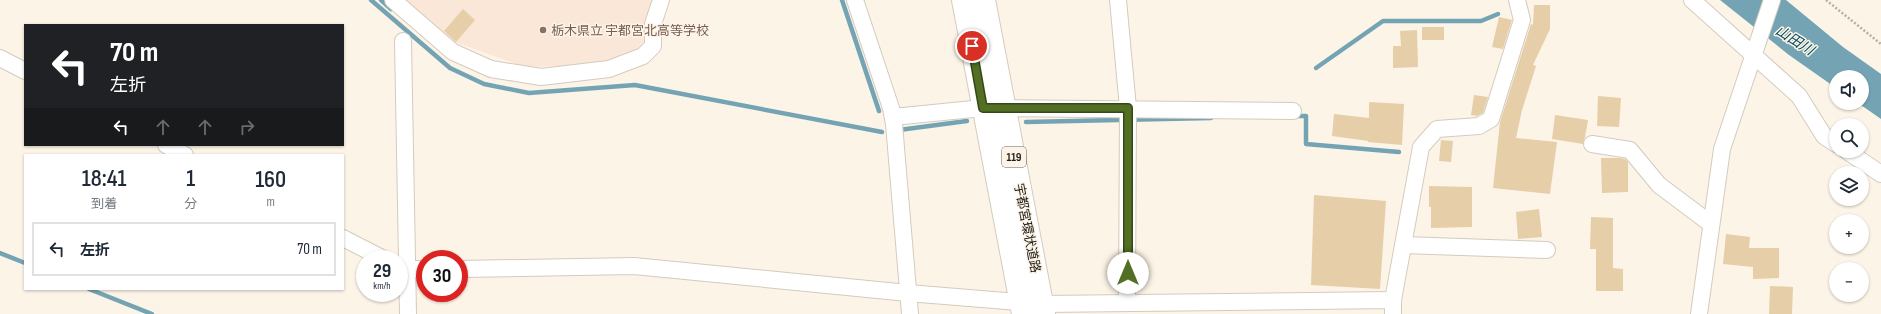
<!DOCTYPE html>
<html lang="ja">
<head>
<meta charset="utf-8">
<style>
	:root { --surface:#fff; --page:#f2f2f3; --text:#1f2937; --muted:#747a83; --line:#e0e1e3 }
	body { margin:0; font-family:"Sofia Sans Condensed","Noto Sans JP",sans-serif; background:var(--page); color:var(--text); height:100vh; display:flex; flex-direction:column; font-size:15px; white-space:nowrap }
	* { box-sizing:border-box; margin:0 }
	p { font-size:13px; color:var(--muted) }
	.icon { flex:none; width:22px; height:22px; fill:none; stroke:currentColor; stroke-width:2; stroke-linecap:round; stroke-linejoin:round }
	.map { position:relative; flex:1; overflow:hidden }
	.details { position:absolute; left:24px; top:154px; width:320px; height:136px; display:flex; flex-direction:column; background:var(--surface); border-radius:0px; box-shadow:0 1px 3px #0004 }
	.details>* { flex:none }
	.hud { position:absolute; left:24px; top:24px; width:320px; height:122px; border-radius:0px; box-shadow:0 1px 3px #0004; background:#202124; color:#fff; overflow:hidden }
	.fabs { position:absolute; left:1829px; top:70px; display:grid; gap:8px }
	.fabs a { display:grid; place-items:center; width:40px; height:40px; border-radius:50%; background:var(--surface); box-shadow:0 1px 3px #0004; font-size:20px }
	.speed { position:absolute; left:356px; top:250px; display:flex; gap:8px; font-size:20px; font-weight:700; text-align:center }
	.speed>* { display:grid; place-content:center; width:52px; height:52px; border-radius:50%; background:var(--surface); box-shadow:0 1px 3px #0004; line-height:1 }
	.speed small { font-size:10px; font-weight:400 }
	.speed .limit { border:6px solid #d22; background:#fff; color:#111 }
	.pin { position:absolute; display:grid; place-items:center; width:34px; height:34px; color:#fff; margin:-17px; border:2px solid #fff; border-radius:50%; box-shadow:0 1px 4px #0007 }
	.me { position:absolute; width:44px; margin:-22px; rotate:0deg; stroke-linejoin:round; filter:drop-shadow(0 0 3px #0008) }
	.turn { display:flex; align-items:center; gap:14px; height:84px; padding:0 20px; font-size:18px }
	.turn .icon { width:52px; height:52px; stroke-width:2.5 }
	.turn b { display:block; font-size:28px; line-height:34px }
	.lanes { display:flex; align-items:center; height:38px; padding:0 20px; background:#0003; justify-content:center; gap:20px; direction:ltr }
	.lanes .off { opacity:.35 }
	.eta { display:flex; justify-content:space-evenly; align-items:center; height:68px; text-align:center }
	.eta b { font-size:24px; font-weight:600; line-height:28px }
	ul { padding:0; list-style:none }
	li { display:flex; align-items:center; gap:12px; height:54px; margin:0 8px 6px; padding:0 12px; border:2px solid var(--line); border-radius:0px }
	li div { flex:1 }
	li b { display:block; font-size:15px }
	li em { font-style:normal }
	.map>svg:first-child { display:block }
	.education { fill:#fbe7d8 }
	.water { fill:#74a4b4 }
	.lines { fill:none; stroke-linecap:round; stroke-linejoin:round }
	.stream { stroke:#74a4b4; stroke-width:4.5 }
	.building { fill:#e6cea9 }
	.minor-casing { stroke:#d3cbbe; stroke-width:18 }
	.highway-casing { stroke:#d3cbbe; stroke-width:24 }
	.path { stroke:#b5afa4; stroke-width:2.5; stroke-dasharray:2 2; stroke-linecap:butt }
	.minor { stroke:#fff; stroke-width:16 }
	.highway { stroke:#fff; stroke-width:22 }
	.route-casing { stroke:#354817; stroke-width:10 }
	.route { stroke:#526f24; stroke-width:7 }
	.education-dot { fill:#8d6e63; stroke:#fcf4e7; stroke-width:1.5 }
	.labels { text-anchor:middle; stroke-width:3; stroke-linejoin:round; paint-order:stroke }
	.shield { fill:#fcf4e7; stroke:#615d55; stroke-width:1 }
	.shield-label { font-size:12px; font-weight:bold; fill:#1f1c17 }
	.education-label { font-size:13px; fill:#785e54; stroke:#fcf4e7; text-anchor:start }
	.street-label { font-size:13px; fill:#1f1c17; stroke:#fcf4e7 }
	.water-label { font-size:14px; font-style:italic; fill:#00485a; stroke:#fcf4e7 }
</style>
</head>
<body>
<div class="map">
<svg width="1881" height="314" viewBox="0 0 1881 314">
	<rect width="100%" height="100%" fill="#fcf4e7"/>
	<!-- education -->
	<path class="education" d="M 404,0 L 656,0 L 646,17 L 644,49 L 596,65 L 525,67 L 455,42 Z"/>
	<!-- water -->
	<path class="water" d="M 1720,0 L 1786,0 L 1843,47 L 1881,74 L 1881,119 L 1858,103 L 1862,103 L 1862,77 L 1836,77 L 1836,88 L 1789,55 Z"/>
	<g class="lines">
		<!-- stream -->
		<g class="stream">
			<path d="M 371,0 L 450,68 L 484,84 L 529,93 L 635,85 L 882,132"/>
			<path d="M 381,0 L 391,9"/>
			<path d="M 842,0 L 879,111"/>
			<path d="M 1316,68 L 1383,21 L 1481,21 L 1498,14"/>
			<path d="M 1294,116 L 1306,116 L 1306,144 L 1399,152"/>
			<path d="M 1026,122 L 1211,118"/>
			<path d="M 899,130 L 967,121"/>
			<path d="M 0,253 L 25,263"/>
			<path d="M 89,289 L 152,314"/>
		</g>
	</g>
	<!-- building -->
	<g class="building">
		<path d="M 1534,5 L 1550,5 L 1550,29 L 1533,65 L 1536,66 L 1522,110 L 1516,138 L 1557,142 L 1550,194 L 1493,188 L 1500,122 L 1531,24 L 1533,25 Z"/>
		<path d="M 463,9 L 475,20 L 456,42 L 444,31 Z"/>
		<path d="M 1499,17 L 1512,20 L 1503,49 L 1492,47 Z"/>
		<rect x="1422" y="27" width="22" height="13"/>
		<path d="M 1417,30 L 1418,67 L 1393,68 L 1393,46 L 1401,46 L 1400,31 Z"/>
		<path d="M 1474,95 L 1488,97 L 1483,113 L 1477,116 L 1471,115 Z"/>
		<path d="M 1598,96 L 1621,98 L 1619,127 L 1597,126 Z"/>
		<path d="M 1369,102 L 1404,104 L 1402,145 L 1368,142 L 1368,141 L 1332,136 L 1334,114 L 1369,118 Z"/>
		<path d="M 1555,115 L 1588,120 L 1585,137 L 1583,144 L 1552,139 Z"/>
		<path d="M 1441,140 L 1453,141 L 1451,162 L 1439,161 Z"/>
		<path d="M 1601,158 L 1620,158 L 1625,159 L 1628,162 L 1628,192 L 1602,193 Z"/>
		<path d="M 1429,186 L 1472,187 L 1472,227 L 1431,228 L 1431,207 L 1429,207 Z"/>
		<path d="M 1314,195 L 1386,201 L 1380,289 L 1311,285 Z"/>
		<path d="M 1539,209 L 1542,237 L 1518,239 L 1516,212 Z"/>
		<path d="M 1591,217 L 1613,218 L 1613,268 L 1623,269 L 1623,291 L 1596,291 L 1596,249 L 1590,249 Z"/>
		<path d="M 1726,234 L 1750,237 L 1749,248 L 1779,248 L 1779,278 L 1753,279 L 1753,267 L 1723,264 Z"/>
		<path d="M 1770,286 L 1793,287 L 1792,314 L 1769,314 Z"/>
	</g>
	<g class="lines">
		<defs>
			<g id="minor">
				<path d="M 393,0 L 453,52 L 491,69 L 541,77 L 609,69 L 643,56 L 653,46 L 653,24 L 661,0"/>
				<path d="M 855,0 L 891,108 L 894,124 L 910,314"/>
				<path d="M 1118,0 L 1128,108 L 1127,303"/>
				<path d="M 1692,0 L 1799,96 L 1824,136 L 1836,144"/>
				<path d="M 403,41 L 408,314"/>
				<path d="M 0,58 L 25,71"/>
				<path d="M 893,117 L 983,108 L 1293,111"/>
				<path d="M 1592,144 L 1630,150 L 1659,185 L 1711,224"/>
				<path d="M 166,145 L 185,155"/>
				<path d="M 1847,151 L 1881,174"/>
				<path d="M 343,238 L 384,259"/>
				<path d="M 1403,245 L 1547,250"/>
				<path d="M 399,267 L 407,269 L 425,269"/>
				<path d="M 459,269 L 634,266 L 908,293 L 1042,304 L 1393,300 L 1393,314"/>
				<path d="M 1393,300 L 1421,147 L 1437,129 L 1479,126 L 1491,119 L 1522,20 L 1517,0"/>
				<path d="M 1699,314 L 1722,149 L 1772,0"/>
			</g>
			<g id="highway">
				<path d="M 963,0 L 1023,314"/>
				<path d="M 984,0 L 1044,314"/>
			</g>
		</defs>
		<!-- minor casing -->
		<use href="#minor" class="minor-casing"/>
		<!-- highway casing -->
		<use href="#highway" class="highway-casing"/>
		<!-- path -->
		<path class="path" d="M 1826,0 L 1881,44"/>
		<!-- minor -->
		<use href="#minor" class="minor"/>
		<!-- highway -->
		<use href="#highway" class="highway"/>
	</g>
	<g class="lines">
		<defs>
			<path id="route" d="M 972,46 L 983,108 L 1128,108 L 1128,273"/>
		</defs>
		<!-- route casing -->
		<use href="#route" class="route-casing"/>
		<!-- route -->
		<use href="#route" class="route"/>
	</g>
	<!-- markers -->
	<circle class="education-dot" cx="543" cy="30" r="4"/>
	<g class="labels">
		<!-- shield labels -->
		<rect class="shield" x="1002" y="147" width="24" height="20" rx="3"/>
		<g class="shield-label">
			<text x="1014" y="161">119</text>
		</g>
		<!-- education labels -->
		<g class="education-label">
			<text x="551" y="35">栃木県立 宇都宮北高等学校</text>
		</g>
		<!-- street labels -->
		<g class="street-label">
			<text transform="translate(1028 228) rotate(79)" y="5">宇都宮環状道路</text>
		</g>
		<!-- water labels -->
		<g class="water-label">
			<text transform="translate(1795 40) rotate(32)" y="5">山田川</text>
		</g>
	</g>
</svg>
<div class="fabs">
<a><svg class="icon" aria-label="sound" viewBox="0 0 24 24"><path d="M4 9h4l5-4v14l-5-4H4zM17 9q2 3 0 6"/></svg></a>
<a><svg class="icon" aria-label="search" viewBox="0 0 24 24"><circle cx="10" cy="10" r="6"/><path d="M15 15l6 6"/></svg></a>
<a><svg class="icon" aria-label="layers" viewBox="0 0 24 24"><path d="M12 4l9 5-9 5-9-5zM3 14l9 5 9-5"/></svg></a>
<a>+</a>
<a>−</a>
</div>
<div class="speed"><div>29<small>km/h</small></div><div class="limit">30</div></div>
<div class="pin" style="left:972px;top:46px;background:#d93025"><svg class="icon" aria-label="arrive" viewBox="0 0 24 24"><path d="M6 21V4h12l-3 4 3 4H6"/></svg></div>
<svg class="me" style="left:1128px;top:273px" viewBox="-20 -20 40 40"><circle r="19" fill="#fff"/><path d="M0-13L10 11 0 6-10 11z" fill="#526f24"/></svg>
<div class="hud">
<div class="turn"><svg class="icon" aria-label="left" viewBox="0 0 24 24"><path d="M17 20v-9H6M10 6l-5 5 5 5"/></svg><div><b>70 m</b>左折</div></div>
<div class="lanes"><svg class="icon" aria-label="left" viewBox="0 0 24 24"><path d="M17 20v-9H6M10 6l-5 5 5 5"/></svg><svg class="icon off" aria-label="ahead" viewBox="0 0 24 24"><path d="M12 20V5M6 11l6-6 6 6"/></svg><svg class="icon off" aria-label="ahead" viewBox="0 0 24 24"><path d="M12 20V5M6 11l6-6 6 6"/></svg><svg class="icon off" aria-label="right" viewBox="0 0 24 24"><path d="M7 20v-9h11M14 6l5 5-5 5"/></svg></div>
</div>
<section class="details">
<div class="eta">
<div><b>18:41</b><p>到着</p></div>
<div><b>1</b><p>分</p></div>
<div><b>160</b><p>m</p></div>
</div>
<ul>
<li><svg class="icon" aria-label="left" viewBox="0 0 24 24"><path d="M17 20v-9H6M10 6l-5 5 5 5"/></svg><div><b>左折</b></div><em>70 m</em></li>
</ul>
</section>
</div>
</body>
</html>
